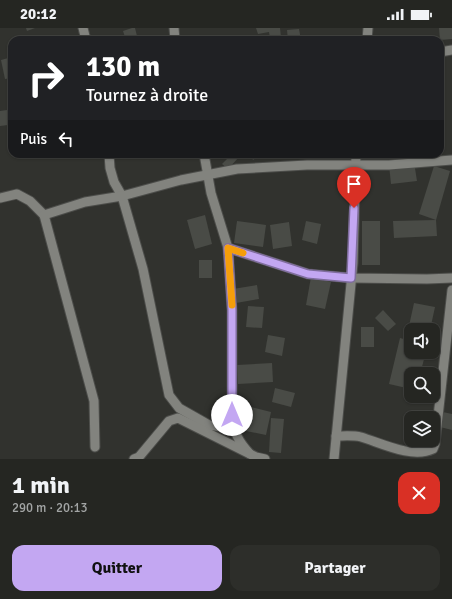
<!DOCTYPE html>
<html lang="fr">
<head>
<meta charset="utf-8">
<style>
	:root { --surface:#252622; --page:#2d2e2a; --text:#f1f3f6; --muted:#a3a5a5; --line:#424340; --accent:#c3a7f2 }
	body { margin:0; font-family:Signika,sans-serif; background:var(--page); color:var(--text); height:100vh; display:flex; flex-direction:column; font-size:15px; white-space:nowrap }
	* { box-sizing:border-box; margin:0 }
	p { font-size:13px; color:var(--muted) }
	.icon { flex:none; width:22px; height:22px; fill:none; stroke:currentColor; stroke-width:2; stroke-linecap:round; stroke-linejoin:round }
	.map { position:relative; height:431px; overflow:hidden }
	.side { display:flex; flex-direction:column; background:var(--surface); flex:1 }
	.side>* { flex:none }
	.guide { position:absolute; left:8px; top:8px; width:436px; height:122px; border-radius:12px; box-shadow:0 1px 3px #0004,0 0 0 1px var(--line); background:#202124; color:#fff; overflow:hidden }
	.fabs { position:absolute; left:404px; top:295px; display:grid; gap:8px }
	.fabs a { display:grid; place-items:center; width:36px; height:36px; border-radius:8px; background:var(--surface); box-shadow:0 1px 3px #0004,0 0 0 1px var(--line); font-size:20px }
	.pin { position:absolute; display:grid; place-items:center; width:34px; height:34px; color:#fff; margin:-41px -17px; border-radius:50% 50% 50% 0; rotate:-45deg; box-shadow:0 0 4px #0007 }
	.pin .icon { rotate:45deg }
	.me { position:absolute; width:44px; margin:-22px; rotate:0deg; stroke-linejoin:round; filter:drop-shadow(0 0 3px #0008) }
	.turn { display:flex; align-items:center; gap:14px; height:84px; padding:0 12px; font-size:18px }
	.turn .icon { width:52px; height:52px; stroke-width:2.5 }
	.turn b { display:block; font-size:28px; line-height:34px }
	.then { display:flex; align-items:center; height:38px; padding:0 12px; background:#0003; gap:8px; font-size:15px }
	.round { display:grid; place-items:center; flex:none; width:42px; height:42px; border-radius:12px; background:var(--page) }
	.summary { display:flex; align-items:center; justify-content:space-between; height:68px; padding:0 12px }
	h1 { font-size:24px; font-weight:700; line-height:30px }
	.cta { display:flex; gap:8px; margin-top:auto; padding:8px 12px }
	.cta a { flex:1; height:46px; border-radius:12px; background:var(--accent); color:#111; font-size:16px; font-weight:700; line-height:46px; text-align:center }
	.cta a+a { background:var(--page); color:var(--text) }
	.status { display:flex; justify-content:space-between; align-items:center; height:28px; padding:0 20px; background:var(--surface); direction:ltr }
	.status svg { height:11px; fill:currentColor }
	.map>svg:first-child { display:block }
	.building { fill:#494b46 }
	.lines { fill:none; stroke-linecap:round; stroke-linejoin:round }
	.minor-casing { stroke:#4c4d4a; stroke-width:11 }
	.minor { stroke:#82837e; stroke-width:9 }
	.route-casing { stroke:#7f6d9d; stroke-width:10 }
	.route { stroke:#c3a7f2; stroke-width:7 }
	.slow { stroke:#f59e0b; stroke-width:7 }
</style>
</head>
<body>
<div class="status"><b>20:12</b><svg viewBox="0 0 49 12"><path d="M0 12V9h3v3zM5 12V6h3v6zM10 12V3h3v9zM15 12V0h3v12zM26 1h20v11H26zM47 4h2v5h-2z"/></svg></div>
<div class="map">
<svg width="452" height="431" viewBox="0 0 452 431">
	<rect width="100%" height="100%" fill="#31322e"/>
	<!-- building -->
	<g class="building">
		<path d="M 26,0 L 35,0 L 27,3 Z"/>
		<path d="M 132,0 L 135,0 L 138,12 L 126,12 L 123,3 Z"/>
		<path d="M 256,0 L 280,0 L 281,9 L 270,10 L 269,4 L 258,6 Z"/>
		<path d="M 439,0 L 452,0 L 452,11 L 440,12 Z"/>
		<path d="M 299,1 L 301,12 L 288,12 L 287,2 Z"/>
		<path d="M 12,29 L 12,50 L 5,51 L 1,32 Z"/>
		<path d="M 7,82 L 8,97 L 0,98 L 0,83 Z"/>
		<path d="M 232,126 L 238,126 L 240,128 L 228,141 L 222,136 Z"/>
		<path d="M 250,126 L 262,126 L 253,132 Z"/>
		<path d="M 414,134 L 417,153 L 391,156 L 389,137 Z"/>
		<path d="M 434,138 L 450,143 L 436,192 L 419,186 Z"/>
		<path d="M 205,187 L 212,216 L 195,221 L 187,192 Z"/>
		<path d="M 436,192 L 437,208 L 394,210 L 393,193 Z"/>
		<path d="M 237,193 L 266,197 L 263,219 L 234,215 Z"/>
		<path d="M 306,193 L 321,196 L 317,216 L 302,212 Z"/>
		<rect x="362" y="193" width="18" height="44"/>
		<path d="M 289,194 L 292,218 L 273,221 L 270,197 Z"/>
		<rect x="199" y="232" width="13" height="18"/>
		<path d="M 311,249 L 331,254 L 325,281 L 306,277 Z"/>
		<path d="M 257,257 L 259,271 L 236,275 L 233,261 Z"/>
		<path d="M 414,275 L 435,279 L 430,302 L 409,298 Z"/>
		<path d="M 248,278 L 264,279 L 262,300 L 246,299 Z"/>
		<path d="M 383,282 L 396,296 L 388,303 L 375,290 Z"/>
		<rect x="361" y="299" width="13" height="20"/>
		<path d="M 268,307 L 285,310 L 282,328 L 265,324 Z"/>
		<path d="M 400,310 L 411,313 L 411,324 L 426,324 L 420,346 L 411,346 L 411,361 L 389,356 Z"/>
		<path d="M 272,335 L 273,354 L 238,356 L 237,337 Z"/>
		<path d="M 275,360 L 295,365 L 291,379 L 272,374 Z"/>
		<path d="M 247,378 L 271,384 L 266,407 L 241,402 Z"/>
		<path d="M 443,384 L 452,386 L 452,402 L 440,399 Z"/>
		<path d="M 271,390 L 284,391 L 281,425 L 269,424 Z"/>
	</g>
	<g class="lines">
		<defs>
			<g id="minor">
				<path d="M 83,0 L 86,12"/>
				<path d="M 174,0 L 175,12"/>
				<path d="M 367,12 L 368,0"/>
				<path d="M 440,24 L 452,22"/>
				<path d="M 109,126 L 110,140 L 114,154 L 122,168 L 143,241 L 169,367 L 179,380 L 209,397 L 234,401"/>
				<path d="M 204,126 L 211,165 L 228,220 L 232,282 L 232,387 C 234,405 238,413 250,426"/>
				<path d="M 0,170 L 17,166 L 30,173 L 44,187"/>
				<path d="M 228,220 L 308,246 L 351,250 L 427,251 L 452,250"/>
				<path d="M 336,408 C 344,408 353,407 361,409 C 381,415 412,431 433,421 L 435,416 L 452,262"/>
				<path d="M 95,419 L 94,373 L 44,187 L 85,174 L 122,168 L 181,152 L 237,141 L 307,137 L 389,137 L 452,132"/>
				<path d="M 134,431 L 139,429 L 169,393 L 178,390 L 256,429 L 265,431"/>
				<path d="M 334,431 L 353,235 L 356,126"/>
			</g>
		</defs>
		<!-- minor casing -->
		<use href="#minor" class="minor-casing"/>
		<!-- minor -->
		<use href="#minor" class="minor"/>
	</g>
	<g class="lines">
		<defs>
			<path id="route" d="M 232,387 L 232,282 L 228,220 L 308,246 L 351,250 L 354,180"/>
		</defs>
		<!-- route casing -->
		<use href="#route" class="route-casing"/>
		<!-- route -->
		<use href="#route" class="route"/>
		<!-- slow -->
		<path class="slow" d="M 232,277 L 228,220 L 243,225"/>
	</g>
</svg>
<div class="fabs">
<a><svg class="icon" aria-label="sound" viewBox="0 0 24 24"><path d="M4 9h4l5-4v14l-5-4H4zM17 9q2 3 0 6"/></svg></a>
<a><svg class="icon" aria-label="search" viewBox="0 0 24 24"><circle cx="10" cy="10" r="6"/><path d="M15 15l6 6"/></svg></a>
<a><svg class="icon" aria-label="layers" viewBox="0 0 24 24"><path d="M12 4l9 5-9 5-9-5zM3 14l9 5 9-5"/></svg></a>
</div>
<div class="pin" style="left:354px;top:180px;background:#d93025"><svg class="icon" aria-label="arrive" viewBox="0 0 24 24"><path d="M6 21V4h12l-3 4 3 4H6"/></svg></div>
<svg class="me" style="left:232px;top:387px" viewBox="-20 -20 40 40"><circle r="19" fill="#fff"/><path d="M0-13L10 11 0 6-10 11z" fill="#c3a7f2"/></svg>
<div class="guide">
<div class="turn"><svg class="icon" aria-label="right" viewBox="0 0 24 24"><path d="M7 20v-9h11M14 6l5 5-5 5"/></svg><div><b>130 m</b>Tournez à droite</div></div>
<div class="then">Puis<svg class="icon" aria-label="left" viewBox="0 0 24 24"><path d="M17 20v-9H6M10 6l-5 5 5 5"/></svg></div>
</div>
</div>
<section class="side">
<div class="summary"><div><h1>1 min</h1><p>290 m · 20:13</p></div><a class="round" style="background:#d93025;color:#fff"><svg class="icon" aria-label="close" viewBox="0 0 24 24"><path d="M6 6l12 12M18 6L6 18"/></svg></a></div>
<div class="cta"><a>Quitter</a><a>Partager</a></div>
</section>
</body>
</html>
